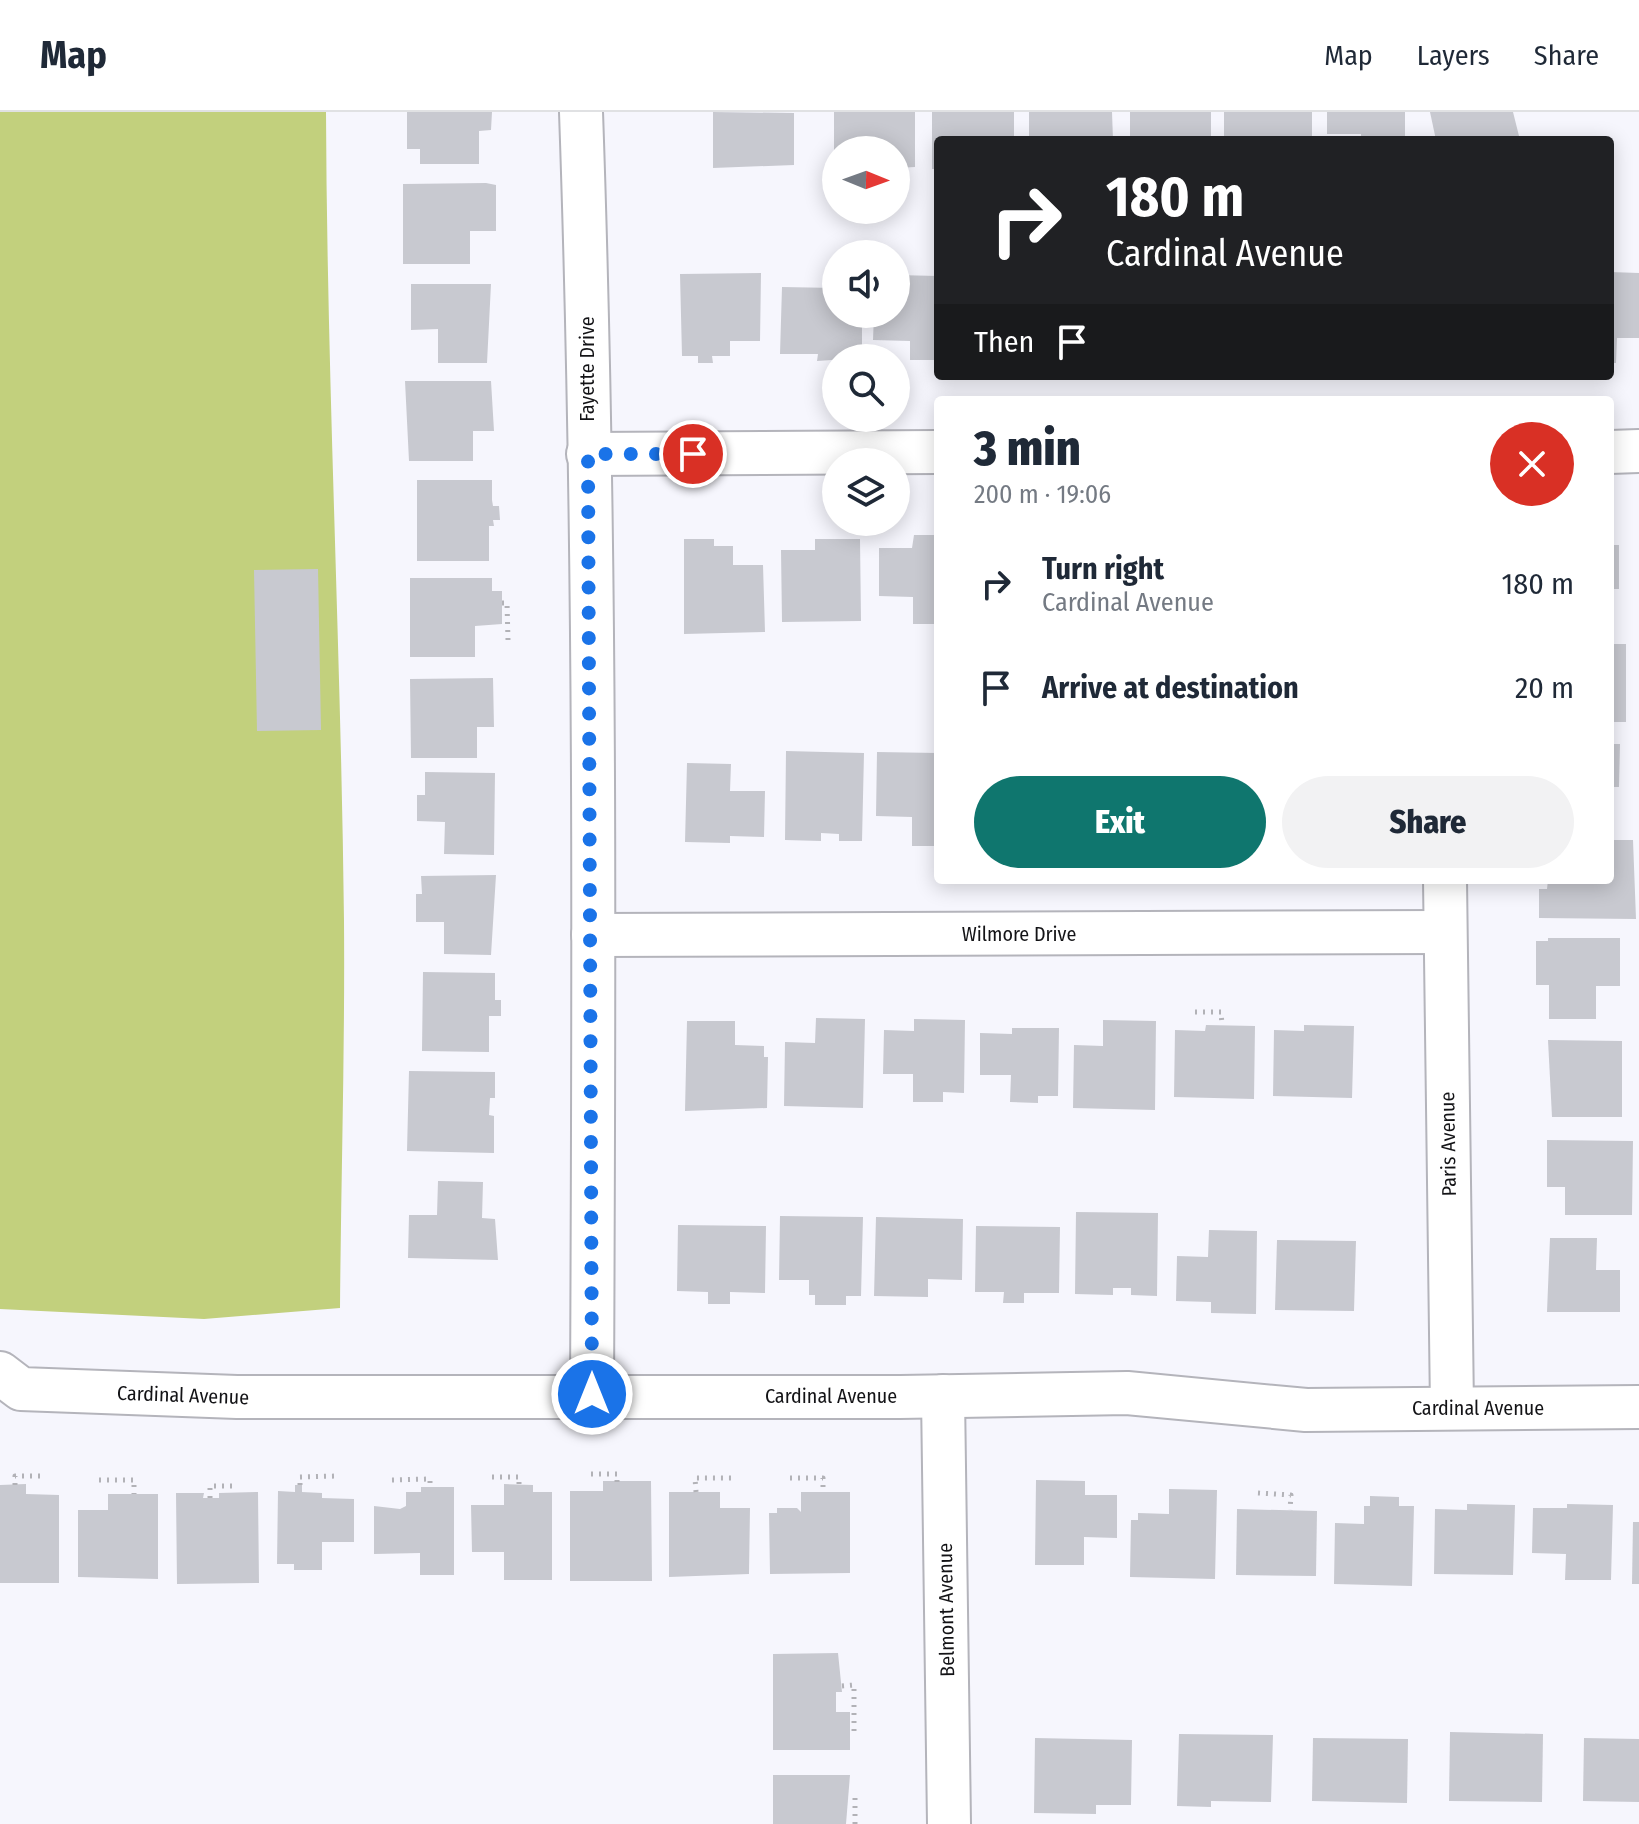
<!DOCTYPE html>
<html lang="en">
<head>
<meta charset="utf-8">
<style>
	:root { --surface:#fff; --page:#f2f2f3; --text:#1f2937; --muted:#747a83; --line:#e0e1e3; --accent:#0f766e }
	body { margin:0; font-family:"Fira Sans Condensed",sans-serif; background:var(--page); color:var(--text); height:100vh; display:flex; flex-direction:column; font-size:30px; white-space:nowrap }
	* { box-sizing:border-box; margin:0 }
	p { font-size:26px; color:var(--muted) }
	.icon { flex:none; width:44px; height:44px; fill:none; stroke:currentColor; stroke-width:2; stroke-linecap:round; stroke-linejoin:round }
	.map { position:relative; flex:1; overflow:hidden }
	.details { position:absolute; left:934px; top:284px; width:680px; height:488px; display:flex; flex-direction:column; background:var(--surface); border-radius:8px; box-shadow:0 4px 20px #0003 }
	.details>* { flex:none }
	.hud { position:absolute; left:934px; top:24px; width:680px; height:244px; border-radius:8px; box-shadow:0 4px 20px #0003; background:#202124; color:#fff; overflow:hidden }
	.needle { width:52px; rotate:91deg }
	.tools { position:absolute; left:822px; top:24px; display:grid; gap:16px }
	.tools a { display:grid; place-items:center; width:88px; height:88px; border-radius:50%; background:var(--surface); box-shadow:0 4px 20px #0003; font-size:40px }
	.pin { position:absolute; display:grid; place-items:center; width:68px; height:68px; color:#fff; margin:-34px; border:4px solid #fff; border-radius:50%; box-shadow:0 2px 8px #0007 }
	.me { position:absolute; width:88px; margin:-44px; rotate:0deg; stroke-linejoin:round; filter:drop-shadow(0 0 6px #0008) }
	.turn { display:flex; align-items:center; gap:28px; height:168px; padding:0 40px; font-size:36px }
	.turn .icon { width:104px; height:104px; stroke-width:2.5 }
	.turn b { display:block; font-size:56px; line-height:68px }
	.then { display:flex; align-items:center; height:76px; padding:0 40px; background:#0003; gap:16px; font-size:30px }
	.round { display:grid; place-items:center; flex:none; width:84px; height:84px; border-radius:42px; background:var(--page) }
	.overview { display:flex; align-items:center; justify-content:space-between; height:136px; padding:0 40px }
	h1 { font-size:48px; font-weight:800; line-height:60px }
	.button { display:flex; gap:16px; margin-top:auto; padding:16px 40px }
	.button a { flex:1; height:92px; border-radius:48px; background:var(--accent); color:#fff; font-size:32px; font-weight:800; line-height:92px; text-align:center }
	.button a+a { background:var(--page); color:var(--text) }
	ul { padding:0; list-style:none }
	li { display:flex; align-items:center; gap:24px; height:104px; padding:0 40px }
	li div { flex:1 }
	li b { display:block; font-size:30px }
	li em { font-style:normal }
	header { display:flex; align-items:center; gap:48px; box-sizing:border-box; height:112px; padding:0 40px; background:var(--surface); border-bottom:2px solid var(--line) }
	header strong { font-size:38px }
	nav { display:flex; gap:44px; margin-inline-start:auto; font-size:28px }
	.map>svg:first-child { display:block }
	.green { fill:#c2d07d }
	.building { fill:#c8c9d0 }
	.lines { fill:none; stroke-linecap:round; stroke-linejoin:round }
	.minor-casing { stroke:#b4b4bb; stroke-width:46 }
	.path { stroke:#b2b2b7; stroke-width:5; stroke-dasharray:2 6; stroke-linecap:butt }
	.minor { stroke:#fff; stroke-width:42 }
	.route { stroke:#1a73e8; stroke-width:14; stroke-dasharray:0 25.2 }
	.labels { text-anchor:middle; stroke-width:8; stroke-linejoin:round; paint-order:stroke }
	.street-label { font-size:20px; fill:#131316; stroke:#fff }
</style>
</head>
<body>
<header>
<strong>Map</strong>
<nav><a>Map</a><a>Layers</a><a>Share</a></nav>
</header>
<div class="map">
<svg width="1639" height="1712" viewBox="0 0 1639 1712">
	<rect width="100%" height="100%" fill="#f6f6fd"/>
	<!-- green -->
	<path class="green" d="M 0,0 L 326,0 C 327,270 341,539 344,809 C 345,938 341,1067 340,1196 L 204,1207 L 0,1197 Z"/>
	<!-- building -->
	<g class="building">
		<path d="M 407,0 L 492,0 L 491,18 L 479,19 L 479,52 L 420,52 L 420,37 L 407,37 Z"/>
		<path d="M 713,0 L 794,1 L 794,53 L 713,56 Z"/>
		<path d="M 834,0 L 915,0 L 915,55 L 896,56 L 896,38 L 834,38 Z"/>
		<path d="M 932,0 L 1014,0 L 1014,28 L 938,28 L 938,57 L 932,57 Z"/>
		<path d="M 1029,0 L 1112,0 L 1113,28 L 1029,28 Z"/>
		<rect x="1130" y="0" width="81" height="28"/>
		<rect x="1224" y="0" width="88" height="28"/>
		<path d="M 1327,0 L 1405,0 L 1405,28 L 1361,28 L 1361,22 L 1327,22 Z"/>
		<path d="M 1430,0 L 1513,0 L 1520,28 L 1436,28 Z"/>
		<path d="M 486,71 L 496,73 L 496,119 L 470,119 L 470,152 L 403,152 L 403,72 Z"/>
		<path d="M 1610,160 L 1639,161 L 1639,226 L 1617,226 L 1616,251 L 1610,251 Z"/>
		<path d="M 761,161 L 760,229 L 730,229 L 730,244 L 712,244 L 713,251 L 698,251 L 698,244 L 682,244 L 680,162 Z"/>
		<path d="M 896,163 L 938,164 L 938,248 L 910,248 L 910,229 L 873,228 L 874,202 L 896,202 Z"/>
		<path d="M 411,172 L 491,172 L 487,251 L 438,251 L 438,217 L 411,218 Z"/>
		<path d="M 782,175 L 836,176 L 836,202 L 862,202 L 862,246 L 817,249 L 818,242 L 780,242 Z"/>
		<path d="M 405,269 L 491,269 L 494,319 L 473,319 L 473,349 L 409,349 Z"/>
		<path d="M 417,368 L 492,368 L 492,388 L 493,394 L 499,394 L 500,408 L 493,408 L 494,414 L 489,414 L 489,449 L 417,449 Z"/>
		<path d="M 914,423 L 938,423 L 938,512 L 913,512 L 913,485 L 879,484 L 879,436 L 912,436 Z"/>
		<path d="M 684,427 L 714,427 L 714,434 L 733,434 L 733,453 L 763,453 L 765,520 L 684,522 Z"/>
		<path d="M 815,427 L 860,427 L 861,509 L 782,510 L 781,438 L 815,438 Z"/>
		<rect x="1610" y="433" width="9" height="44"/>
		<path d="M 318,457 L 321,618 L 257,619 L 254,458 Z"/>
		<path d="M 410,466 L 492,466 L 492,479 L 502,479 L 502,512 L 475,514 L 475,545 L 410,545 Z"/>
		<rect x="1610" y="532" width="16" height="78"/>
		<path d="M 493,566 L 494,615 L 477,615 L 477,646 L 411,646 L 410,567 Z"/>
		<path d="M 1610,632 L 1620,632 L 1619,675 L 1610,675 Z"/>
		<path d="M 786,639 L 864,641 L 862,729 L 839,729 L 839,722 L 821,721 L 821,729 L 785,728 Z"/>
		<path d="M 877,640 L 938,641 L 938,734 L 912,734 L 912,705 L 876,704 Z"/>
		<path d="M 687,651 L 731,652 L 730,679 L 765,679 L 764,725 L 730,724 L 730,731 L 685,730 Z"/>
		<path d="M 425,660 L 495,661 L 494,743 L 444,742 L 445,710 L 417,709 L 417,683 L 425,683 Z"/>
		<path d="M 1610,728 L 1633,728 L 1636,807 L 1539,806 L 1539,777 L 1547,777 L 1548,768 L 1610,768 Z"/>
		<path d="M 496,763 L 491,843 L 444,842 L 444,810 L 416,810 L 416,782 L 422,782 L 421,764 Z"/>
		<path d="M 1548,826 L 1620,826 L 1620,874 L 1596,874 L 1596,907 L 1549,907 L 1549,873 L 1536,873 L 1536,829 L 1548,829 Z"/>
		<path d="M 423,860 L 495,861 L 495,888 L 501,888 L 501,904 L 489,904 L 489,940 L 422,939 Z"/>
		<path d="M 816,906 L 865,907 L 863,996 L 784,994 L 785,930 L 815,931 Z"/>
		<path d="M 914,907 L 965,908 L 964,981 L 943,980 L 943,990 L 913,990 L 913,962 L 883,962 L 884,918 L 914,919 Z"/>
		<path d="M 1103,908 L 1156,909 L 1155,998 L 1073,996 L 1074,933 L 1103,934 Z"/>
		<path d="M 687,909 L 735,909 L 735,933 L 764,934 L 764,945 L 768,945 L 767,996 L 685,999 Z"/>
		<path d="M 1206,913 L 1255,914 L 1254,987 L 1174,985 L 1175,918 L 1205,919 Z"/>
		<path d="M 1304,913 L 1354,914 L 1352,986 L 1273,984 L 1274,918 L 1304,919 Z"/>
		<path d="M 1012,916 L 1059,916 L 1058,984 L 1038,984 L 1038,991 L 1010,990 L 1011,963 L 980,963 L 980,921 L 1012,922 Z"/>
		<path d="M 1548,928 L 1622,929 L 1622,1005 L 1552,1005 Z"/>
		<path d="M 409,959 L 495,960 L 495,986 L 490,986 L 489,1003 L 494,1004 L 494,1041 L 407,1039 Z"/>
		<path d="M 1547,1028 L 1633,1029 L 1632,1103 L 1565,1103 L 1565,1075 L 1547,1075 Z"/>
		<path d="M 438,1069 L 483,1070 L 482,1106 L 495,1107 L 498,1148 L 408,1146 L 409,1103 L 437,1103 Z"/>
		<path d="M 1076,1100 L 1158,1101 L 1157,1184 L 1131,1183 L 1131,1176 L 1113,1176 L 1113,1183 L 1075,1182 Z"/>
		<path d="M 780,1104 L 863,1105 L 861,1184 L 846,1184 L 846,1193 L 815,1193 L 815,1183 L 809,1183 L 809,1168 L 779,1168 Z"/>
		<path d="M 876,1105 L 963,1107 L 962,1168 L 928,1167 L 928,1185 L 874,1184 Z"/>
		<path d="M 678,1113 L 766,1114 L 765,1181 L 730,1180 L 730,1192 L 708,1192 L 708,1180 L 677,1179 Z"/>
		<path d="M 976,1114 L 1060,1115 L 1059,1181 L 1024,1181 L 1024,1191 L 1003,1191 L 1004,1180 L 975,1180 Z"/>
		<path d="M 1209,1118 L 1257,1119 L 1256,1202 L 1211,1201 L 1211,1190 L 1176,1189 L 1177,1144 L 1208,1145 Z"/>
		<path d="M 1550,1126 L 1597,1126 L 1596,1158 L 1620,1158 L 1620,1200 L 1547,1200 Z"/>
		<path d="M 1277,1128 L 1356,1129 L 1354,1199 L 1275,1198 Z"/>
		<path d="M 1036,1368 L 1085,1369 L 1085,1383 L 1117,1383 L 1117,1426 L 1084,1425 L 1084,1453 L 1035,1453 Z"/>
		<path d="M 603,1369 L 651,1369 L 652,1469 L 570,1469 L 570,1379 L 603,1379 Z"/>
		<path d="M 26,1372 L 26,1382 L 59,1383 L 59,1471 L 0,1471 L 0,1373 Z"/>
		<path d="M 504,1372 L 533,1373 L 533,1380 L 552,1380 L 552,1468 L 504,1468 L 504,1440 L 472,1440 L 471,1393 L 504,1393 Z"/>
		<path d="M 295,1373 L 302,1373 L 302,1380 L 322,1381 L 322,1386 L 354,1387 L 354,1430 L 322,1430 L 322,1458 L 294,1458 L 294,1452 L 277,1452 L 278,1379 L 295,1380 Z"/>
		<path d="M 421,1375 L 454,1375 L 454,1463 L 420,1463 L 420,1441 L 374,1442 L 374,1394 L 400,1397 L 406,1394 L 406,1380 L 421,1380 Z"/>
		<path d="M 1169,1377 L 1217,1378 L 1215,1467 L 1130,1465 L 1131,1408 L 1138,1408 L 1138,1401 L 1169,1402 Z"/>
		<path d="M 258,1380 L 259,1471 L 177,1472 L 176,1381 L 204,1381 L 203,1386 L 219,1386 L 219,1381 Z"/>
		<path d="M 669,1380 L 720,1380 L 720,1396 L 750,1396 L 749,1462 L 669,1465 Z"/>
		<path d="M 801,1380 L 850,1380 L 850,1461 L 770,1462 L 769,1401 L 777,1401 L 777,1396 L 797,1396 L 801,1400 Z"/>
		<path d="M 108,1382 L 158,1382 L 158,1467 L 78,1465 L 78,1398 L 108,1398 Z"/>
		<path d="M 1370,1384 L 1399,1385 L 1399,1394 L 1414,1394 L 1412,1474 L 1334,1472 L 1335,1411 L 1364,1412 L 1364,1394 L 1370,1394 Z"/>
		<path d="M 1467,1392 L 1515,1393 L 1513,1463 L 1434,1462 L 1435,1397 L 1467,1398 Z"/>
		<path d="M 1567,1392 L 1613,1393 L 1611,1468 L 1565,1468 L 1566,1442 L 1532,1441 L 1533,1396 L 1567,1396 Z"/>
		<path d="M 1237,1397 L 1317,1399 L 1316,1464 L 1236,1463 Z"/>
		<path d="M 1633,1410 L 1639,1410 L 1639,1472 L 1632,1472 Z"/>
		<path d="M 838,1541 L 842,1580 L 836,1580 L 836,1600 L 850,1600 L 850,1638 L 773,1638 L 773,1542 Z"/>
		<path d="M 1450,1620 L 1543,1622 L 1542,1690 L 1449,1689 Z"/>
		<path d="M 1179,1622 L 1273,1623 L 1271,1690 L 1211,1689 L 1211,1695 L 1177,1694 Z"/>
		<path d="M 1035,1626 L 1132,1628 L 1131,1693 L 1096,1693 L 1096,1702 L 1034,1701 Z"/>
		<path d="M 1313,1626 L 1408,1627 L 1407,1691 L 1312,1689 Z"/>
		<path d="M 1584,1626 L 1639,1627 L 1639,1690 L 1583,1689 Z"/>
		<path d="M 773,1663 L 850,1663 L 846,1712 L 773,1712 Z"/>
	</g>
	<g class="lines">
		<defs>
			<g id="minor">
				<path d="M 581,0 C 596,427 594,855 592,1282"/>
				<path d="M 1610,340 L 1639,339"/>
				<path d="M 588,342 L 938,340"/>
				<path d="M 1445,768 L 1452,1296"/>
				<path d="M 593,823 L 1444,820"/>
				<path d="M 0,1261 L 21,1277 L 237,1285 L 900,1285 L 1127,1281 L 1306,1298 L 1639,1295"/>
				<path d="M 943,1284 L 949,1712"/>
			</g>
		</defs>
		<!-- minor casing -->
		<use href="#minor" class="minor-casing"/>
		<!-- path -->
		<g class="path">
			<path d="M 502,491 L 507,491 L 508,528"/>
			<path d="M 1195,900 L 1221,900 L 1222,913"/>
			<path d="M 591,1362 L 617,1362 L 617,1370"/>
			<path d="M 492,1365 L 519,1365 L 519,1373"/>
			<path d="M 790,1366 L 823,1366 L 823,1380"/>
			<path d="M 99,1368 L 134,1368 L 134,1382"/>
			<path d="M 392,1368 L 430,1367 L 430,1376"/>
			<path d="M 15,1373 L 15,1364 L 46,1364"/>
			<path d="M 300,1373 L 300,1365 L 337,1364"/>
			<path d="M 696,1380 L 695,1366 L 732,1366"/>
			<path d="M 1258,1381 L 1291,1383 L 1290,1398"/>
			<path d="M 210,1386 L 210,1374 L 237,1374"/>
			<path d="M 842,1574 L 854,1573 L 854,1619"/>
			<path d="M 855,1712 L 855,1683"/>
		</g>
		<!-- minor -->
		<use href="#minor" class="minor"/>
	</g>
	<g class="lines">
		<!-- route -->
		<path class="route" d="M 592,1282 L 588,342 L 693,342"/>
	</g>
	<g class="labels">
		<!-- street labels -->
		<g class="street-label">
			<text transform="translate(587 257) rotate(-90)" y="7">Fayette Drive</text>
			<text x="1019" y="829">Wilmore Drive</text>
			<text transform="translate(1448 1032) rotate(-91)" y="7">Paris Avenue</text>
			<text transform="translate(183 1283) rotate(2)" y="7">Cardinal Avenue</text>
			<text x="831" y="1291">Cardinal Avenue</text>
			<text x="1478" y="1303">Cardinal Avenue</text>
			<text transform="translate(946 1498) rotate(-91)" y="7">Belmont Avenue</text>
		</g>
	</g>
</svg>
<div class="tools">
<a><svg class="needle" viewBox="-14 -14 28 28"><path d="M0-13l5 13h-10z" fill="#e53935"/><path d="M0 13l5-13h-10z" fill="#747a83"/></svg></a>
<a><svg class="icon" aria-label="sound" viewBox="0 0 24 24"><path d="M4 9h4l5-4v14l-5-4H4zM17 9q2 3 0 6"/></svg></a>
<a><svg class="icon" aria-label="search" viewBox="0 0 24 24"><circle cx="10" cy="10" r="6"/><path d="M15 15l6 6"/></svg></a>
<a><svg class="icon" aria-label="layers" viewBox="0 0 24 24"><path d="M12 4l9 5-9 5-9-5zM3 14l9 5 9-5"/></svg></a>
</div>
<div class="pin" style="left:693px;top:342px;background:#d93025"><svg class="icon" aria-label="arrive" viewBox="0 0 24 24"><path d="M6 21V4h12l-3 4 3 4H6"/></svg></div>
<svg class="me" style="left:592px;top:1282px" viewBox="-20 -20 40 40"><circle r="17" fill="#1a73e8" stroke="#fff" stroke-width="3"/><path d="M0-11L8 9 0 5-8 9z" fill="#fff"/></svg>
<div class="hud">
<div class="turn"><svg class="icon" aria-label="right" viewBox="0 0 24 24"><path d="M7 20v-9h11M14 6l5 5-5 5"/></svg><div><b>180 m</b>Cardinal Avenue</div></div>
<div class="then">Then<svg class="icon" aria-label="arrive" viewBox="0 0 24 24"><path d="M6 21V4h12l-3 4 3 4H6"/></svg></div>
</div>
<section class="details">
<div class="overview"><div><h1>3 min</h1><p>200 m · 19:06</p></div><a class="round" style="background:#d93025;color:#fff"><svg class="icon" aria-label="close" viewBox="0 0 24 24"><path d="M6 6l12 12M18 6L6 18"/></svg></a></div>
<ul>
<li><svg class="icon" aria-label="right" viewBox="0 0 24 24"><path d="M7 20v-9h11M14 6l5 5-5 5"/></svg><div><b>Turn right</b><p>Cardinal Avenue</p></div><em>180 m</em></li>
<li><svg class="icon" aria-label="arrive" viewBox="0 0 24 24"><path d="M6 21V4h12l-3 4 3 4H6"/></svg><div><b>Arrive at destination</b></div><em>20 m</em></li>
</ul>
<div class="button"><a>Exit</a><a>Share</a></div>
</section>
</div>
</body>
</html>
